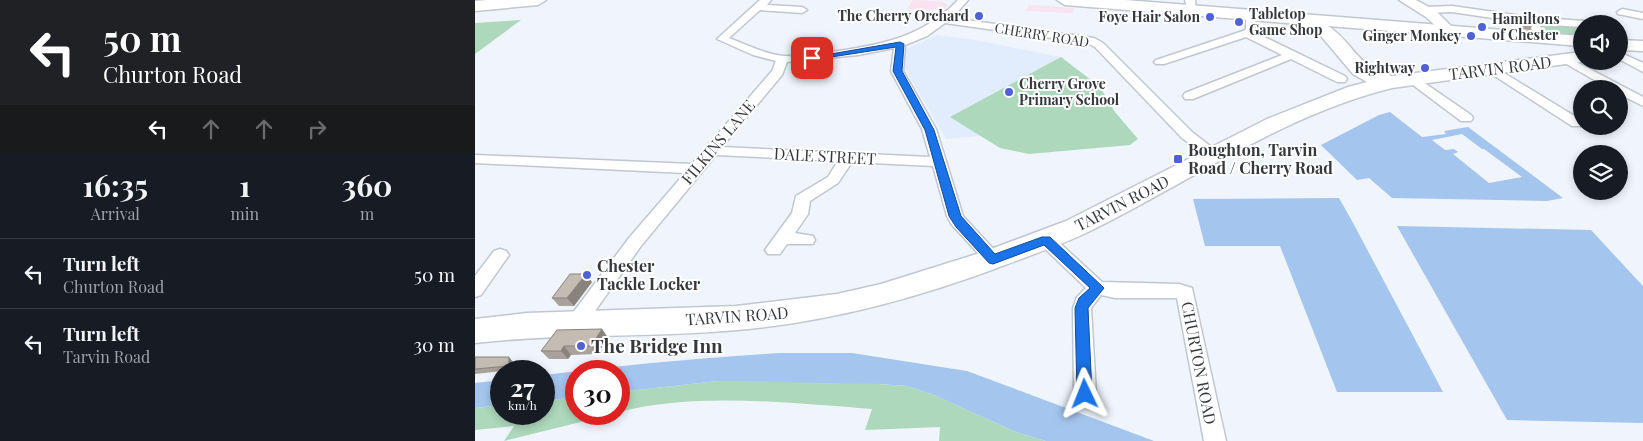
<!DOCTYPE html>
<html lang="en">
<head>
<meta charset="utf-8">
<style>
	:root { --surface:#171b24; --page:#242831; --text:#f1f3f6; --muted:#9ea1a6; --line:#363941 }
	body { margin:0; font-family:"Playfair Display",serif; background:var(--page); color:var(--text); height:100vh; display:flex; flex-direction:column; font-size:19px; white-space:nowrap }
	* { box-sizing:border-box; margin:0 }
	p { font-size:16px; color:var(--muted) }
	.icon { flex:none; width:28px; height:28px; fill:none; stroke:currentColor; stroke-width:2; stroke-linecap:round; stroke-linejoin:round }
	.map { position:relative; flex:1; overflow:hidden }
	.sheet { display:flex; flex-direction:column; background:var(--surface); width:475px }
	.sheet>* { flex:none }
	.guide { background:#202124; color:#fff; overflow:hidden }
	.controls { position:absolute; left:1098px; top:15px; display:grid; gap:10px }
	.controls a { display:grid; place-items:center; width:55px; height:55px; border-radius:50%; background:var(--surface); box-shadow:0 2px 8px #0003; font-size:25px }
	.speed { position:absolute; left:15px; top:360px; display:flex; gap:10px; font-size:25px; font-weight:700; text-align:center }
	.speed>* { display:grid; place-content:center; width:65px; height:65px; border-radius:50%; background:var(--surface); box-shadow:0 2px 8px #0003; line-height:1 }
	.speed small { font-size:12px; font-weight:400 }
	.speed .limit { border:8px solid #d22; background:#fff; color:#111 }
	.pin { position:absolute; display:grid; place-items:center; width:42px; height:42px; color:#fff; margin:-21px; border-radius:10px; box-shadow:0 2px 8px #0006 }
	.me { position:absolute; width:55px; margin:-28px; rotate:358deg; stroke-linejoin:round; filter:drop-shadow(0 0 4px #0008) }
	.turn { display:flex; align-items:center; gap:18px; height:105px; padding:0 20px; font-size:22px }
	.turn .icon { width:65px; height:65px; stroke-width:2.5 }
	.turn b { display:block; font-size:35px; line-height:42px }
	.lanes { display:flex; align-items:center; height:48px; padding:0 20px; background:#0003; justify-content:center; gap:25px; direction:ltr }
	.lanes .off { opacity:.35 }
	.eta { display:flex; justify-content:space-evenly; align-items:center; height:85px; text-align:center }
	.eta b { font-size:30px; font-weight:700; line-height:35px }
	ul { padding:0; list-style:none }
	li { display:flex; align-items:center; gap:15px; height:70px; padding:0 20px; border-top:1px solid var(--line) }
	li div { flex:1 }
	li b { display:block; font-size:19px }
	li em { font-style:normal }
	main { display:flex; flex:1; min-height:0 }
	.map>svg:first-child { display:block }
	.commercial { fill:#fae3f0 }
	.built { fill:#e1edfd }
	.green { fill:#add8bb }
	.water { fill:#a4c5ee; fill-rule:evenodd }
	.lines { fill:none; stroke-linecap:round; stroke-linejoin:round }
	.minor-casing { stroke:#c0c7d1; stroke-width:3 }
	.secondary-casing { stroke:#c0c7d1; stroke-width:3 }
	.trunk-casing { stroke:#c0c7d1; stroke-width:3 }
	.minor { fill:#fff; fill-rule:evenodd }
	.secondary { fill:#fff; fill-rule:evenodd }
	.trunk { fill:#fff; fill-rule:evenodd }
	.wall { fill:#a9a19a }
	.shaded-wall { fill:#89837d }
	.building { fill:#c4bbb3; stroke:#89837d }
	.route { fill:#1a73e8; stroke:#114b97 }
	.poi-dot { fill:#4f61d6; stroke:#fff; stroke-width:2 }
	.labels { text-anchor:middle; stroke-width:4; stroke-linejoin:round; paint-order:stroke }
	.far-poi-label { font-size:14px; font-weight:bold; fill:#35383c; stroke:#fff; text-anchor:end }
	.far-street-label { font-size:14px; fill:#35383c; stroke:#fff }
	.street-label { font-size:16px; fill:#35383c; stroke:#fff }
	.poi-label { font-size:16px; font-weight:bold; fill:#35383c; stroke:#fff; text-anchor:start }
	.near-poi-label { font-size:19px; font-weight:bold; fill:#35383c; stroke:#fff; text-anchor:start }
</style>
</head>
<body>
<main>
<section class="sheet">
<div class="guide">
<div class="turn"><svg class="icon" aria-label="left" viewBox="0 0 24 24"><path d="M17 20v-9H6M10 6l-5 5 5 5"/></svg><div><b>50 m</b>Churton Road</div></div>
<div class="lanes"><svg class="icon" aria-label="left" viewBox="0 0 24 24"><path d="M17 20v-9H6M10 6l-5 5 5 5"/></svg><svg class="icon off" aria-label="ahead" viewBox="0 0 24 24"><path d="M12 20V5M6 11l6-6 6 6"/></svg><svg class="icon off" aria-label="ahead" viewBox="0 0 24 24"><path d="M12 20V5M6 11l6-6 6 6"/></svg><svg class="icon off" aria-label="right" viewBox="0 0 24 24"><path d="M7 20v-9h11M14 6l5 5-5 5"/></svg></div>
</div>
<div class="eta">
<div><b>16:35</b><p>Arrival</p></div>
<div><b>1</b><p>min</p></div>
<div><b>360</b><p>m</p></div>
</div>
<ul>
<li><svg class="icon" aria-label="left" viewBox="0 0 24 24"><path d="M17 20v-9H6M10 6l-5 5 5 5"/></svg><div><b>Turn left</b><p>Churton Road</p></div><em>50 m</em></li>
<li><svg class="icon" aria-label="left" viewBox="0 0 24 24"><path d="M17 20v-9H6M10 6l-5 5 5 5"/></svg><div><b>Turn left</b><p>Tarvin Road</p></div><em>30 m</em></li>
</ul>
</section>
<div class="map">
<svg width="1168" height="441" viewBox="0 0 1168 441">
	<rect width="100%" height="100%" fill="#f0f5fd"/>
	<!-- commercial -->
	<g class="commercial">
		<path d="M 438,0 L 465,1 L 473,5 L 469,10 L 432,9 Z"/>
		<path d="M 554,5 L 599,8 L 598,13 L 550,11 Z"/>
	</g>
	<!-- built -->
	<path class="built" d="M 462,35 L 501,40 L 586,57 L 625,87 L 626,94 L 617,99 L 611,98 L 525,148 L 506,136 L 471,139 L 429,67 L 431,49 Z"/>
	<!-- green -->
	<g class="green">
		<path d="M 46,20 L 0,54 L 0,23 Z"/>
		<path d="M 1061,23 L 1106,25 L 1106,40 L 1072,36 Z"/>
		<path d="M 586,57 L 625,87 L 640,112 L 663,139 L 655,145 L 554,154 L 525,148 L 475,117 Z"/>
		<path d="M 243,381 L 374,382 L 432,386 L 459,395 L 541,432 L 571,441 L 464,441 L 465,427 L 390,430 L 397,409 C 316,403 222,392 144,412 L 144,392 Z"/>
		<path d="M 101,397 L 101,414 L 138,414 L 29,441 L 39,426 L 0,430 L 0,408 L 26,405 L 26,414 L 69,414 L 69,401 Z"/>
	</g>
	<!-- water -->
	<g class="water">
		<path d="M 915,112 L 947,137 L 971,134 L 969,131 L 993,127 L 1088,198 L 1072,201 L 917,198 L 894,178 L 882,180 L 846,145 L 904,115 ZM 987,134 L 1007,149 L 1009,149 L 1047,177 L 1014,183 L 978,154 L 983,152 L 979,149 L 970,150 L 957,140 Z"/>
		<path d="M 864,198 L 877,221 L 968,392 L 862,392 L 805,246 L 730,246 L 718,199 Z"/>
		<path d="M 922,226 L 1116,230 L 1168,286 L 1168,423 L 1032,420 Z"/>
		<path d="M 306,353 L 377,353 L 492,371 L 679,441 L 571,441 L 541,432 L 459,395 L 432,386 L 404,384 L 243,381 L 144,392 L 144,371 L 101,371 L 101,397 L 69,401 L 69,375 C 148,365 227,358 306,353 Z"/>
		<path d="M 26,380 L 26,405 L 0,408 L 0,383 Z"/>
	</g>
	<g class="lines">
		<defs>
			<g id="minor">
				<path d="M 285,0 L 296,0 L 292,5 L 327,7 L 332,10 L 327,13 L 285,10 L 254,38 C 272,45 290,54 309,56 C 327,57 345,53 363,51 C 410,44 449,36 483,0 L 493,0 L 477,18 L 619,38 L 628,43 L 717,132 L 748,156 L 741,160 L 736,159 L 707,138 L 620,47 L 612,43 L 470,23 L 452,36 L 430,45 L 428,71 L 461,129 L 488,216 L 524,255 L 527,259 L 524,263 L 518,265 L 512,263 L 477,225 L 472,216 L 458,166 L 377,162 L 363,183 L 335,201 L 333,214 L 320,233 L 338,236 L 340,240 L 338,244 L 312,244 L 305,254 L 293,254 L 290,250 L 317,213 L 321,196 L 353,177 L 363,161 L 241,155 L 166,246 L 108,328 L 101,331 L 94,328 L 91,323 L 94,318 L 154,238 L 210,173 L 0,163 L 0,155 L 217,164 L 297,71 L 301,61 L 278,55 L 242,39 ZM 419,48 L 416,71 L 447,129 L 455,157 L 247,147 L 307,75 L 312,62 L 383,55 Z"/>
				<path d="M 710,0 L 720,0 L 721,13 L 713,13 Z"/>
				<path d="M 977,6 L 1054,17 L 1109,21 L 1114,24 L 1106,24 L 1106,27 L 1063,24 L 1075,37 L 1070,40 L 1066,39 L 1051,23 L 977,12 L 951,13 L 946,10 L 951,7 Z"/>
				<path d="M 1147,9 L 1168,13 L 1168,19 L 1143,14 L 1142,12 Z"/>
				<path d="M 776,12 L 781,15 L 779,32 L 870,76 L 872,79 L 870,82 L 862,82 L 816,59 L 718,99 L 710,99 L 708,96 L 710,93 L 807,55 L 771,37 L 689,64 L 681,64 L 679,62 L 681,60 L 768,31 L 771,29 L 771,15 Z"/>
				<path d="M 1144,52 L 1168,63 L 1168,72 L 1144,59 Z"/>
				<path d="M 1092,57 L 1168,97 L 1168,106 L 1144,94 L 1144,89 L 1135,89 L 1088,62 L 1086,60 Z"/>
				<path d="M 1016,65 L 1106,120 L 1106,126 L 1097,126 L 1012,71 L 1010,69 Z"/>
				<path d="M 938,75 L 996,115 L 998,118 L 996,121 L 986,121 L 934,82 L 932,79 L 934,76 Z"/>
				<path d="M 571,234 L 577,236 L 627,282 L 704,284 L 717,288 L 751,441 L 729,441 L 702,298 L 640,298 L 626,295 L 616,308 L 621,394 L 618,401 L 610,403 L 602,401 L 599,394 L 598,308 L 602,297 L 611,288 L 565,244 L 563,240 L 565,236 Z"/>
				<path d="M 25,249 L 31,251 L 34,255 L 6,295 L 0,297 L 0,276 L 19,251 Z"/>
			</g>
			<path id="secondary" d="M 924,0 L 941,0 L 961,11 L 981,31 L 974,35 L 969,34 L 951,17 Z"/>
			<g id="trunk">
				<path d="M 13,0 L 71,0 L 63,5 L 0,11 L 0,1 Z"/>
				<path d="M 582,0 L 650,0 L 1106,36 L 1106,46 L 853,26 C 879,43 883,69 917,76 L 1106,52 L 1106,61 L 1113,61 L 917,88 C 807,115 712,184 611,233 C 585,245 557,255 530,265 C 443,298 354,322 262,330 C 175,338 87,333 0,343 L 0,319 L 52,313 L 261,306 L 362,294 L 406,284 L 508,252 L 591,221 L 792,119 L 873,87 L 892,82 L 878,74 L 846,36 L 824,24 L 590,5 Z"/>
				<path d="M 1144,40 L 1168,41 L 1168,51 L 1144,50 Z"/>
			</g>
		</defs>
		<!-- minor casing -->
		<use href="#minor" class="minor-casing"/>
		<!-- secondary casing -->
		<use href="#secondary" class="secondary-casing"/>
		<!-- trunk casing -->
		<use href="#trunk" class="trunk-casing"/>
		<!-- minor -->
		<use href="#minor" class="minor"/>
		<!-- secondary -->
		<use href="#secondary" class="secondary"/>
		<!-- trunk -->
		<use href="#trunk" class="trunk"/>
	</g>
	<!-- wall -->
	<g class="wall">
		<path d="M 1048,17 L 1059,23 L 1055,30 L 1045,29 L 1045,24 Z"/>
		<path d="M 117,282 L 99,306 L 84,306 L 77,298 Z"/>
		<path d="M 127,329 L 133,338 L 122,354 L 96,355 L 93,359 L 74,359 L 66,351 Z"/>
		<path d="M 0,357 L 38,362 L 38,370 L 0,374 Z"/>
	</g>
	<!-- shaded-wall -->
	<g class="shaded-wall">
		<path d="M 111,274 L 117,282 L 99,306 L 92,298 Z"/>
		<path d="M 127,329 L 133,338 L 122,354 L 116,346 Z"/>
		<path d="M 89,346 L 96,355 L 93,359 L 86,351 Z"/>
		<path d="M 34,357 L 38,362 L 38,370 L 34,366 Z"/>
	</g>
	<!-- building -->
	<g class="building">
		<path d="M 1048,17 L 1054,18 L 1059,23 L 1048,22 Z"/>
		<path d="M 95,274 L 111,274 L 92,298 L 77,298 Z"/>
		<path d="M 127,329 L 116,346 L 89,346 L 86,351 L 66,351 L 82,330 Z"/>
		<path d="M 0,357 L 34,357 L 34,366 L 0,369 Z"/>
	</g>
	<!-- route -->
	<path class="route" d="M 425,42 L 429,44 L 427,71 L 459,130 L 486,216 L 520,254 L 567,237 L 575,237 L 629,288 L 613,308 L 617,394 L 615,399 L 610,401 L 604,399 L 602,394 L 600,308 L 604,298 L 615,288 L 569,245 L 518,264 L 514,263 L 481,227 L 474,216 L 450,130 L 418,71 L 421,47 L 337,60 L 333,58 Z"/>
	<!-- markers -->
	<g class="poi-dot">
		<circle cx="504" cy="16" r="5"/>
		<circle cx="735" cy="17" r="5"/>
		<circle cx="764" cy="22" r="5"/>
		<circle cx="1007" cy="27" r="5"/>
		<circle cx="996" cy="36" r="5"/>
		<circle cx="950" cy="68" r="5"/>
		<circle cx="534" cy="92" r="5"/>
		<rect x="698" y="154" width="10" height="10" rx="2.5"/>
		<circle cx="112" cy="275" r="5"/>
		<circle cx="106" cy="346" r="5"/>
	</g>
	<g class="labels">
		<!-- far-poi labels -->
		<g class="far-poi-label">
			<text x="774" y="19" text-anchor="start">Tabletop<tspan x="774" dy="16">Game Shop</tspan></text>
			<text x="494" y="21">The Cherry Orchard</text>
			<text x="725" y="22">Foye Hair Salon</text>
			<text x="1017" y="24" text-anchor="start">Hamiltons<tspan x="1017" dy="16">of Chester</tspan></text>
			<text x="986" y="41">Ginger Monkey</text>
			<text x="940" y="73">Rightway</text>
			<text x="544" y="89" text-anchor="start">Cherry Grove<tspan x="544" dy="16">Primary School</tspan></text>
		</g>
		<!-- far-street labels -->
		<g class="far-street-label">
			<text transform="translate(567 35) rotate(9)" y="5">CHERRY ROAD</text>
		</g>
		<!-- street labels -->
		<g class="street-label">
			<text transform="translate(1025 68) rotate(-7)" y="6">TARVIN ROAD</text>
			<text transform="translate(243 142) rotate(-50)" y="6">FILKINS LANE</text>
			<text transform="translate(350 156) rotate(3)" y="6">DALE STREET</text>
			<text transform="translate(647 203) rotate(-27)" y="6">TARVIN ROAD</text>
			<text transform="translate(262 316) rotate(-4)" y="6">TARVIN ROAD</text>
			<text transform="translate(724 363) rotate(79)" y="6">CHURTON ROAD</text>
		</g>
		<!-- poi labels -->
		<g class="poi-label">
			<text x="713" y="156">Boughton, Tarvin<tspan x="713" dy="18">Road / Cherry Road</tspan></text>
			<text x="122" y="272">Chester<tspan x="122" dy="18">Tackle Locker</tspan></text>
		</g>
		<!-- near-poi labels -->
		<g class="near-poi-label">
			<text x="116" y="353">The Bridge Inn</text>
		</g>
	</g>
</svg>
<div class="controls">
<a><svg class="icon" aria-label="sound" viewBox="0 0 24 24"><path d="M4 9h4l5-4v14l-5-4H4zM17 9q2 3 0 6"/></svg></a>
<a><svg class="icon" aria-label="search" viewBox="0 0 24 24"><circle cx="10" cy="10" r="6"/><path d="M15 15l6 6"/></svg></a>
<a><svg class="icon" aria-label="layers" viewBox="0 0 24 24"><path d="M12 4l9 5-9 5-9-5zM3 14l9 5 9-5"/></svg></a>
</div>
<div class="speed"><div>27<small>km/h</small></div><div class="limit">30</div></div>
<div class="pin" style="left:337px;top:58px;background:#d93025"><svg class="icon" aria-label="arrive" viewBox="0 0 24 24"><path d="M6 21V4h12l-3 4 3 4H6"/></svg></div>
<svg class="me" style="left:610px;top:394px" viewBox="-20 -20 40 40"><path d="M0-17L14 15 0 8-14 15z" fill="#1a73e8" stroke="#fff" stroke-width="4"/></svg>
</div>
</main>
</body>
</html>
